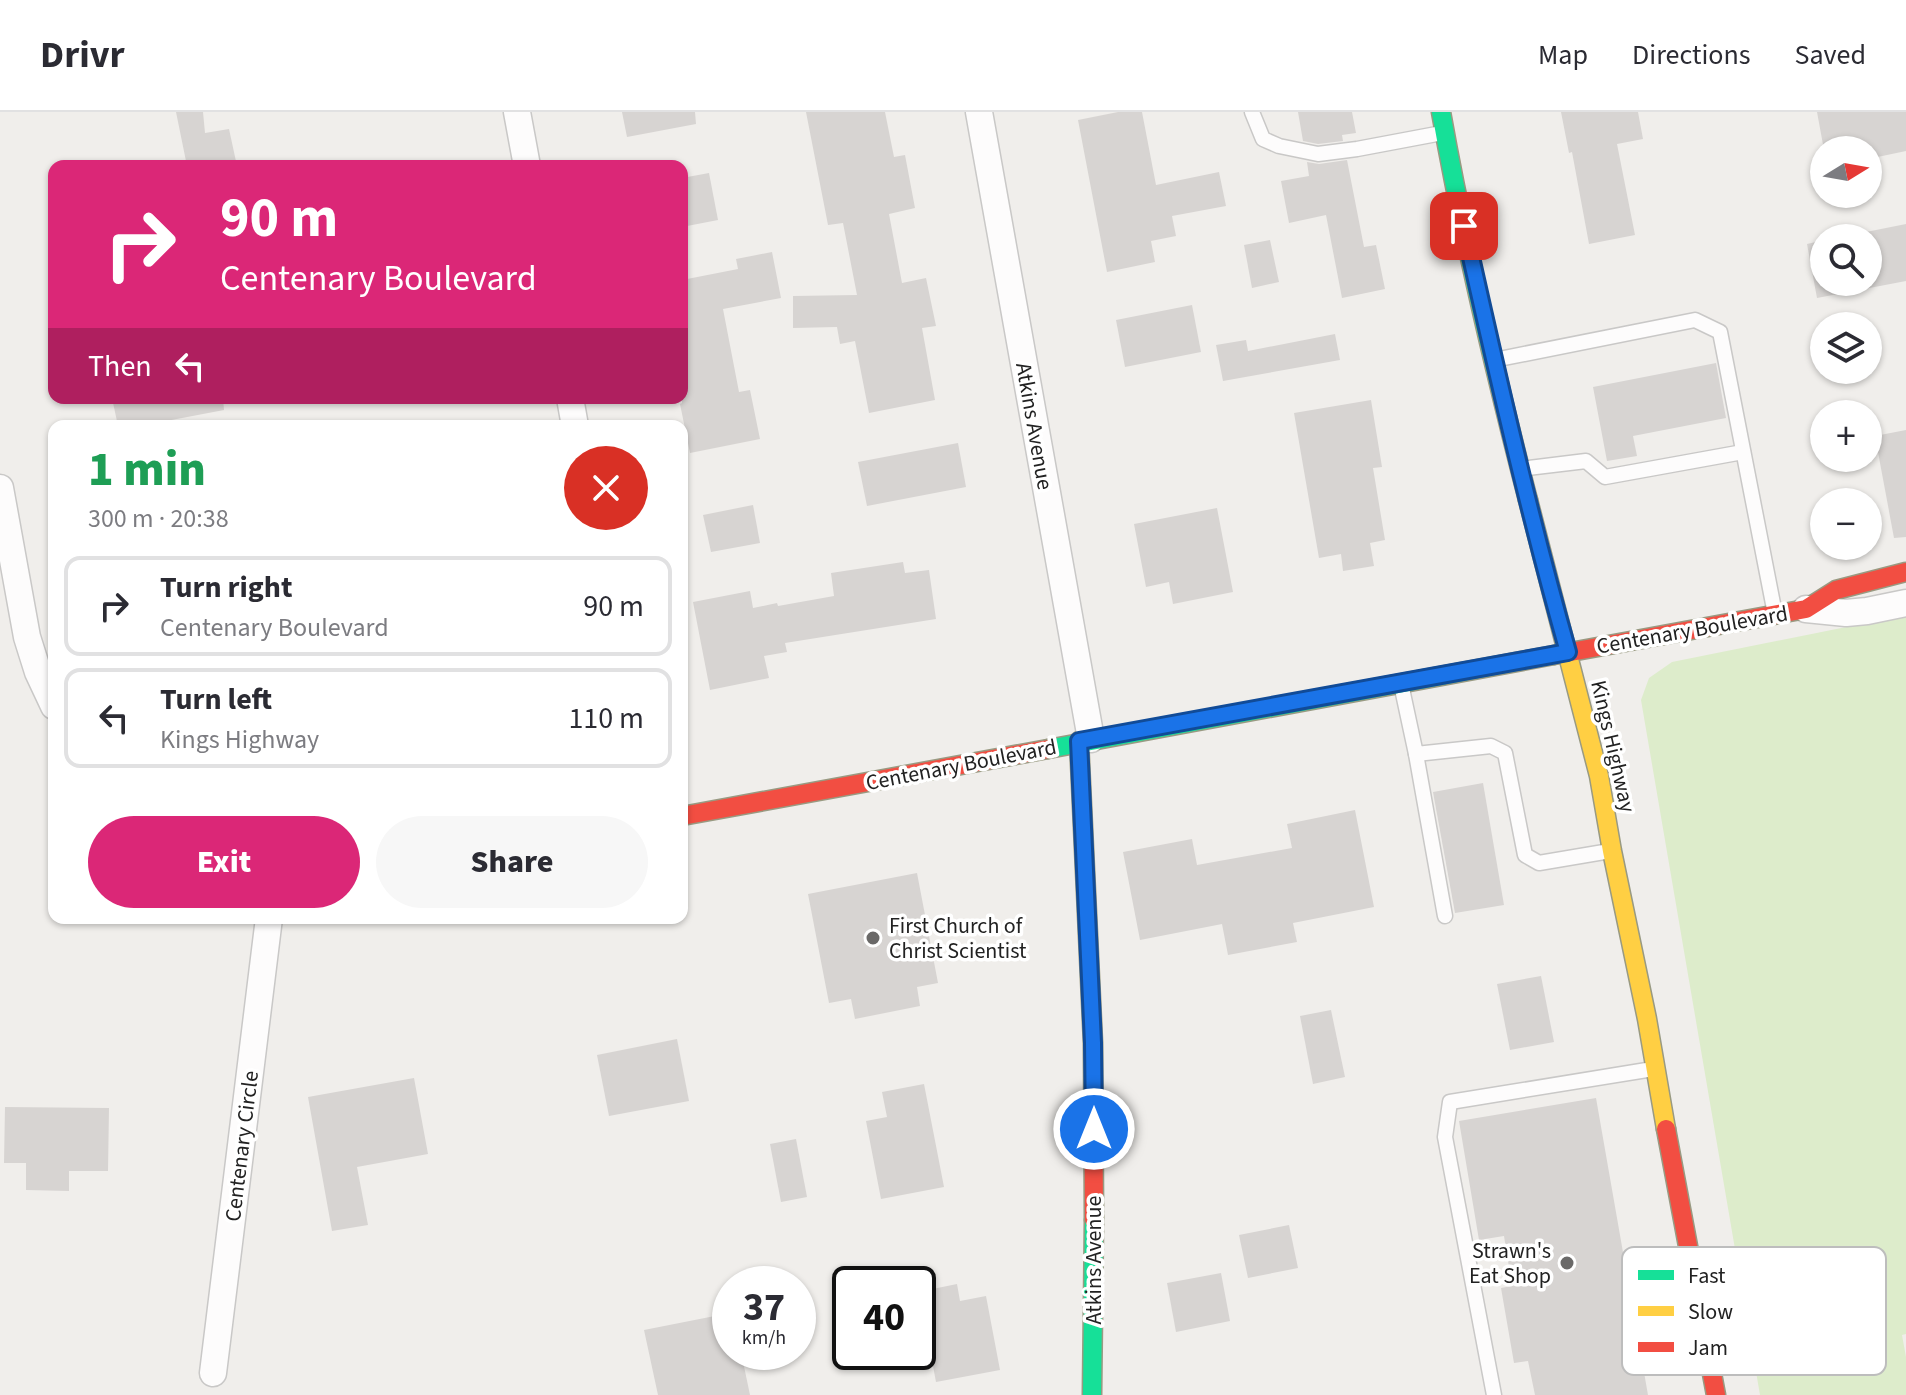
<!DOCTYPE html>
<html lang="en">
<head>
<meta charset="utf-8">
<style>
	:root { --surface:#fff; --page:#f7f7f7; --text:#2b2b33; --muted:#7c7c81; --line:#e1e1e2; --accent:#db2777 }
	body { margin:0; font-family:"Source Sans 3",sans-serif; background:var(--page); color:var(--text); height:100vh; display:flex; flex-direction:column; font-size:30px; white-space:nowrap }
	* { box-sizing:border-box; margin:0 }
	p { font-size:26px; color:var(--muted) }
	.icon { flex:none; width:44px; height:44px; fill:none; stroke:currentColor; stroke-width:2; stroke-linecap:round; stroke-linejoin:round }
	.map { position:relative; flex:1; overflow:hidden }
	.side { position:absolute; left:48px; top:308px; width:640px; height:504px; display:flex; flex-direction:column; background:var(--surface); border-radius:16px; box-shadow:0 2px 6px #0004 }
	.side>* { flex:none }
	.top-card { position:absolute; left:48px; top:48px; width:640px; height:244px; border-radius:16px; box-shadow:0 2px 6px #0004; background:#db2777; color:#fff; overflow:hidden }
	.needle { width:52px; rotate:79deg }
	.controls { position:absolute; left:1810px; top:24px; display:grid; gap:16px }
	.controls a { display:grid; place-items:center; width:72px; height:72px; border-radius:50%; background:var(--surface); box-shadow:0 2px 6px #0004; font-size:40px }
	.speed { position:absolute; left:712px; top:1154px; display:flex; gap:16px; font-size:40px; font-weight:700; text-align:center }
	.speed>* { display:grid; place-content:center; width:104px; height:104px; border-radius:50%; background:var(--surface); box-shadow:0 2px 6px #0004; line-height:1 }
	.speed small { font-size:20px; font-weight:400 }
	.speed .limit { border:4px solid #111; border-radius:12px; background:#fff; color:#111 }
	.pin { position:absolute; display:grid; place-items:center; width:68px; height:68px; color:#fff; margin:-34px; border-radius:16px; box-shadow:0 4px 12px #0006 }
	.me { position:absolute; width:88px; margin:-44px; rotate:0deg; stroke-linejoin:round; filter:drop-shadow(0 0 6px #0008) }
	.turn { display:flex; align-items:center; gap:28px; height:168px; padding:0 40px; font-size:36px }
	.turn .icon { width:104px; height:104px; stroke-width:2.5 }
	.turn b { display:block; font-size:56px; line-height:68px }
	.then { display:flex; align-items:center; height:76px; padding:0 40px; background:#0003; gap:16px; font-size:30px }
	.round { display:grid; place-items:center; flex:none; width:84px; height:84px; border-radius:42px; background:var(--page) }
	.headline { display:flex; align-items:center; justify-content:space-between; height:136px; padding:0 40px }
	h1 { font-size:48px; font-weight:800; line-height:60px; color:#1e9e55 }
	.cta { display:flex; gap:16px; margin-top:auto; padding:16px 40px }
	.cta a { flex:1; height:92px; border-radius:48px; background:var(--accent); color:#fff; font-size:32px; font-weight:800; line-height:92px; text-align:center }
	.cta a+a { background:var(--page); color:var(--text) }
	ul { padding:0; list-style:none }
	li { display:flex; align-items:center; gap:24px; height:100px; margin:0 16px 12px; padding:0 24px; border:4px solid var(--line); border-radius:16px }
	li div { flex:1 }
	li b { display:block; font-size:30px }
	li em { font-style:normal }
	header { display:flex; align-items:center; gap:48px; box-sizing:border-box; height:112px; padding:0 40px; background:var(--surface); border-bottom:2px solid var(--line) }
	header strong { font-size:38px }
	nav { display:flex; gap:44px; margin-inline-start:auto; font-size:28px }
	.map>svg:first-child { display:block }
	.grass { fill:#ddeccb }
	.building { fill:#d7d4d2 }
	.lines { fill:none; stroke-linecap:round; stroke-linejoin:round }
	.lane-casing { stroke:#c9c8c7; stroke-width:17 }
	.street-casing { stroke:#c9c8c7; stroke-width:29 }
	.fast-casing { stroke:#999a82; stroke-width:21 }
	.slow-casing { stroke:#999a82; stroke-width:21 }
	.jam-casing { stroke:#999a82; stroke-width:21 }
	.lane { stroke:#fdfcfc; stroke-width:14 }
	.street { stroke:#fdfcfc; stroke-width:26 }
	.fast { stroke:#16e098; stroke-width:18 }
	.slow { stroke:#ffcf43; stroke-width:18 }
	.jam { stroke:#f24e42; stroke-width:18 }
	.route-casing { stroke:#114b97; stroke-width:20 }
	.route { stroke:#1a73e8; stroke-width:14 }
	.poi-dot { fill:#6a6968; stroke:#fff; stroke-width:3 }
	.labels { text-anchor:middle; stroke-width:7; stroke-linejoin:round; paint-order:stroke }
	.street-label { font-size:22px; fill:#222; stroke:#fff }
	.poi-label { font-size:22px; fill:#222; stroke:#fff; text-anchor:start }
	.key { fill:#fff; stroke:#bdbdbd; stroke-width:2 }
	.key-label { font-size:22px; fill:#222 }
</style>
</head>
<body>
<header>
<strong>Drivr</strong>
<nav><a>Map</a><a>Directions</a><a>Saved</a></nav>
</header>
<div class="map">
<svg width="1906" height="1283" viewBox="0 0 1906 1283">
	<rect width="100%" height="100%" fill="#f0eeeb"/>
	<!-- grass -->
	<path class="grass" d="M 1906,503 L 1906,1222 L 1902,1223 L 1906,1245 L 1906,1283 L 1760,1283 L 1641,588 L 1649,566 L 1672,550 Z"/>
	<!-- building -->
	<g class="building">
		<path d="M 176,0 L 203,0 L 205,21 L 229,17 L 237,54 L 187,54 Z"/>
		<path d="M 622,0 L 695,0 L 696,12 L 627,25 Z"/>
		<path d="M 806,0 L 885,0 L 894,45 L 905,43 L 915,96 L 889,102 L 902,171 L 926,166 L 936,214 L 922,216 L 935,288 L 869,301 L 855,229 L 840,232 L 837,215 L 793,216 L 793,184 L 857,183 L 843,111 L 828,113 Z"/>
		<path d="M 1118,0 L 1142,0 L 1156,73 L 1219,60 L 1226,94 L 1172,104 L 1176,124 L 1151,129 L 1155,150 L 1107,160 L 1078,8 Z"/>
		<path d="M 1298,0 L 1352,0 L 1356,21 L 1342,23 L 1343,29 L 1318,32 L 1303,29 Z"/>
		<path d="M 1561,0 L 1638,0 L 1643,27 L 1617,32 L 1635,123 L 1589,132 L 1572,40 L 1569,41 Z"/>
		<path d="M 1817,0 L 1906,0 L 1906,39 L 1868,47 L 1868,38 L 1824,38 Z"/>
		<path d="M 1347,48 L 1364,135 L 1376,133 L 1385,177 L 1342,186 L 1326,103 L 1289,111 L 1281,69 L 1309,64 L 1307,50 L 1319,52 Z"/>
		<path d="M 709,61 L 718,108 L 682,115 L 682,66 Z"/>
		<path d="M 1906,112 L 1906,169 L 1817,186 L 1807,132 L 1824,128 L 1824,170 L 1868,170 L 1868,126 L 1836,126 Z"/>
		<path d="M 1270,128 L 1279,170 L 1252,176 L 1244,133 Z"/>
		<path d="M 772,140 L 781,186 L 723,197 L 739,280 L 750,278 L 760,327 L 690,341 L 680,292 L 682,291 L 682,168 L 738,157 L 736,147 Z"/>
		<path d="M 1192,193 L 1201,240 L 1125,255 L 1116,208 Z"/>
		<path d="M 1335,222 L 1340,248 L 1223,269 L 1216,233 L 1246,228 L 1248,239 Z"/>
		<path d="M 1716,251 L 1726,306 L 1633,324 L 1637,344 L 1607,349 L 1593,275 Z"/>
		<path d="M 112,286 L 223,286 L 224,298 L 140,314 L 118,314 Z"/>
		<path d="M 1371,288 L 1382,355 L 1373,356 L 1385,428 L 1370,431 L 1374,454 L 1343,459 L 1341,442 L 1319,446 L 1294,301 Z"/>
		<path d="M 1906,318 L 1906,425 L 1894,426 L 1875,324 Z"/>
		<path d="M 958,331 L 966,375 L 867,394 L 858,350 Z"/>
		<path d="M 753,393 L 760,431 L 711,440 L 703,403 Z"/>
		<path d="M 1217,396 L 1233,480 L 1173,492 L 1169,470 L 1146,475 L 1134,412 Z"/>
		<path d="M 903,450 L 905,461 L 929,458 L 936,507 L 785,531 L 787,540 L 764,544 L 769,566 L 710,578 L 693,490 L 750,479 L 753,496 L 777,491 L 778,494 L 834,484 L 831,461 Z"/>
		<path d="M 1483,671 L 1504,793 L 1455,801 L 1433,680 Z"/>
		<path d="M 1355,698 L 1374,795 L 1293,811 L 1297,830 L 1228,843 L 1222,812 L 1140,828 L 1123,740 L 1192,727 L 1197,753 L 1292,736 L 1287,712 Z"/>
		<path d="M 917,761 L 938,871 L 917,875 L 920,894 L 855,907 L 851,887 L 829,891 L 808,782 Z"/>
		<path d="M 1541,864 L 1554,930 L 1510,938 L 1497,872 Z"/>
		<path d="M 1331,898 L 1345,965 L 1313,972 L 1300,904 Z"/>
		<path d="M 677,927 L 689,989 L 609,1004 L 597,943 Z"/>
		<path d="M 414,966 L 428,1042 L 357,1055 L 368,1113 L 332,1119 L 308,985 Z"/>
		<path d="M 924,972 L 944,1075 L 881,1087 L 866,1009 L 887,1005 L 882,980 Z"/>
		<path d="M 1596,986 L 1648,1283 L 1535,1283 L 1528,1249 L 1514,1251 L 1501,1176 L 1512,1174 L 1504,1124 L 1479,1128 L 1459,1009 Z"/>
		<path d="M 5,995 L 109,996 L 108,1059 L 69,1059 L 69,1079 L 26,1078 L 26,1051 L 4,1051 Z"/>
		<path d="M 796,1027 L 807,1085 L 781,1090 L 770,1032 Z"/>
		<path d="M 1289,1113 L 1298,1156 L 1248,1166 L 1239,1123 Z"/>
		<path d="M 1221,1161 L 1230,1209 L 1176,1220 L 1167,1171 Z"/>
		<path d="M 957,1172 L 960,1189 L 986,1184 L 1000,1258 L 936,1270 L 927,1222 L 918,1224 L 918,1180 Z"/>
		<path d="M 730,1201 L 730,1240 L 741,1240 L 750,1283 L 658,1283 L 644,1218 Z"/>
	</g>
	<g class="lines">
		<defs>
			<g id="lane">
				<path d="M 1252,0 L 1263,27 L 1279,34 L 1318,42 L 1357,37 L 1442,21"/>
				<path d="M 1494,248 L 1695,208 L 1720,220 L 1775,502"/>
				<path d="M 1520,357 L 1586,349 L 1605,365 L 1743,340"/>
				<path d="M 1401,572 L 1416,642 L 1491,634 L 1505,641 L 1525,743 L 1539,751 L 1610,739"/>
				<path d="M 1416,642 L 1445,804"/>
				<path d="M 1494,1283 L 1445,1025 L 1450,990 L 1653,957"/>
			</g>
			<g id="street">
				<path d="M 517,0 L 527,54"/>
				<path d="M 979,0 L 1091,627"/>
				<path d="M 570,286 L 575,314"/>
				<path d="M 0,376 L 27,525 L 38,560 L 54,594"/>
				<path d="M 1806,497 L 1846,501 L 1867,499 L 1906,491"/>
				<path d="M 213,1261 L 269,806"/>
			</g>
			<g id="fast">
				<path d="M 1441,0 C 1464,130 1495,260 1528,388"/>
				<path d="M 1048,637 L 1554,543"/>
				<path d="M 1092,1283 L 1094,1108"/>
			</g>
			<path id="slow" d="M 1528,388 L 1599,664 L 1612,739 L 1647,907 L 1666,1017"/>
			<g id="jam">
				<path d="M 1554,543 L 1806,497 L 1836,478 L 1906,460"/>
				<path d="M 1079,629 L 1093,931 L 1094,1108"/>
				<path d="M 682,704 L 1048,637"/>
				<path d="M 1666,1017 L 1716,1283"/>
			</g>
		</defs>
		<!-- lane casing -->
		<use href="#lane" class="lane-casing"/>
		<!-- street casing -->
		<use href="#street" class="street-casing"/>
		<!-- fast casing -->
		<use href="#fast" class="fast-casing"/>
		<!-- slow casing -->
		<use href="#slow" class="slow-casing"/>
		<!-- jam casing -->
		<use href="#jam" class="jam-casing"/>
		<!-- lane -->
		<use href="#lane" class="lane"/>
		<!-- street -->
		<use href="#street" class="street"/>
		<!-- fast -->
		<use href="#fast" class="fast"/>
		<!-- slow -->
		<use href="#slow" class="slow"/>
		<!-- jam -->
		<use href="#jam" class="jam"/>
	</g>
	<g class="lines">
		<defs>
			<path id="route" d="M 1094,1017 L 1093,931 L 1079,629 L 1568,540 C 1528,399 1496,257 1464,114"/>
		</defs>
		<!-- route casing -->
		<use href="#route" class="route-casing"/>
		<!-- route -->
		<use href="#route" class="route"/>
	</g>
	<!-- markers -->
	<g class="poi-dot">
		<circle cx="873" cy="826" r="8"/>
		<circle cx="1567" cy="1151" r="8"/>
	</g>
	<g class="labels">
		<!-- street labels -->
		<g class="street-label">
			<text transform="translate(1035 314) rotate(80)" y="8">Atkins Avenue</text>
			<text transform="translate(1692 517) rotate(-10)" y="8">Centenary Boulevard</text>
			<text transform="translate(1614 634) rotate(77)" y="8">Kings Highway</text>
			<text transform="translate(961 652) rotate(-11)" y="8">Centenary Boulevard</text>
			<text transform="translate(241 1034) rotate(-83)" y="8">Centenary Circle</text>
			<text transform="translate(1093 1148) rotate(-90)" y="8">Atkins Avenue</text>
		</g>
		<!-- poi labels -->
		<g class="poi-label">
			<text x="889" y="821">First Church of<tspan x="889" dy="25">Christ Scientist</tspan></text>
			<text x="1551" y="1146" text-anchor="end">Strawn's<tspan x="1551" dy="25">Eat Shop</tspan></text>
		</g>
	</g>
	<!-- legend -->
	<rect x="1622" y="1135" width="264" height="128" rx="12" class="key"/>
	<rect x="1638" y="1158" width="36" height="10" fill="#16e098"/>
	<rect x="1638" y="1194" width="36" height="10" fill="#ffcf43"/>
	<rect x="1638" y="1230" width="36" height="10" fill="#f24e42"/>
	<g class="key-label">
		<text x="1688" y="1171">Fast</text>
		<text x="1688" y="1207">Slow</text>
		<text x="1688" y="1243">Jam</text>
	</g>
</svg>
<div class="controls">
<a><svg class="needle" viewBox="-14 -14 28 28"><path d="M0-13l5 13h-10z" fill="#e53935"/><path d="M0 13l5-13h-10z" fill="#7c7c81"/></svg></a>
<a><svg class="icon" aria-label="search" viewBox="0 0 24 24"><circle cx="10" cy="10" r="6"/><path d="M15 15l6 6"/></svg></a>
<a><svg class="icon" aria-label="layers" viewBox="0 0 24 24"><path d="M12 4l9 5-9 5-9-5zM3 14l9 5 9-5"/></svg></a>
<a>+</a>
<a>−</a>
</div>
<div class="speed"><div>37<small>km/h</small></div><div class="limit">40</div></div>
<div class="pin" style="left:1464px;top:114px;background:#d93025"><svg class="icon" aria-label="arrive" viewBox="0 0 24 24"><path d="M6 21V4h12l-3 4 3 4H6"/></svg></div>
<svg class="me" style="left:1094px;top:1017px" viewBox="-20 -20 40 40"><circle r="17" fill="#1a73e8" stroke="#fff" stroke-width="3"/><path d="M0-11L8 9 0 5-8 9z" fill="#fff"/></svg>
<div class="top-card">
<div class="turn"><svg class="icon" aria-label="right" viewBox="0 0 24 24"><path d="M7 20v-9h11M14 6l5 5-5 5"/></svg><div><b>90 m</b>Centenary Boulevard</div></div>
<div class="then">Then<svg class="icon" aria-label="left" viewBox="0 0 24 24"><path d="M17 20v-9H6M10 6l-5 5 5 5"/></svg></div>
</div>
<section class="side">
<div class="headline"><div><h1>1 min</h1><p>300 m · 20:38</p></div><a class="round" style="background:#d93025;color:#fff"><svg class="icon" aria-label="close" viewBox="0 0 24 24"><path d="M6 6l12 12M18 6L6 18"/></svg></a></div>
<ul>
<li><svg class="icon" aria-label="right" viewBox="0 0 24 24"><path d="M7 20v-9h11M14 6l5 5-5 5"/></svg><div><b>Turn right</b><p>Centenary Boulevard</p></div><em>90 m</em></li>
<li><svg class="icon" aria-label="left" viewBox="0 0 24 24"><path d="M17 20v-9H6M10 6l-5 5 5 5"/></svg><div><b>Turn left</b><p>Kings Highway</p></div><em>110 m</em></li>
</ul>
<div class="cta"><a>Exit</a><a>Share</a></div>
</section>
</div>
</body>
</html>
